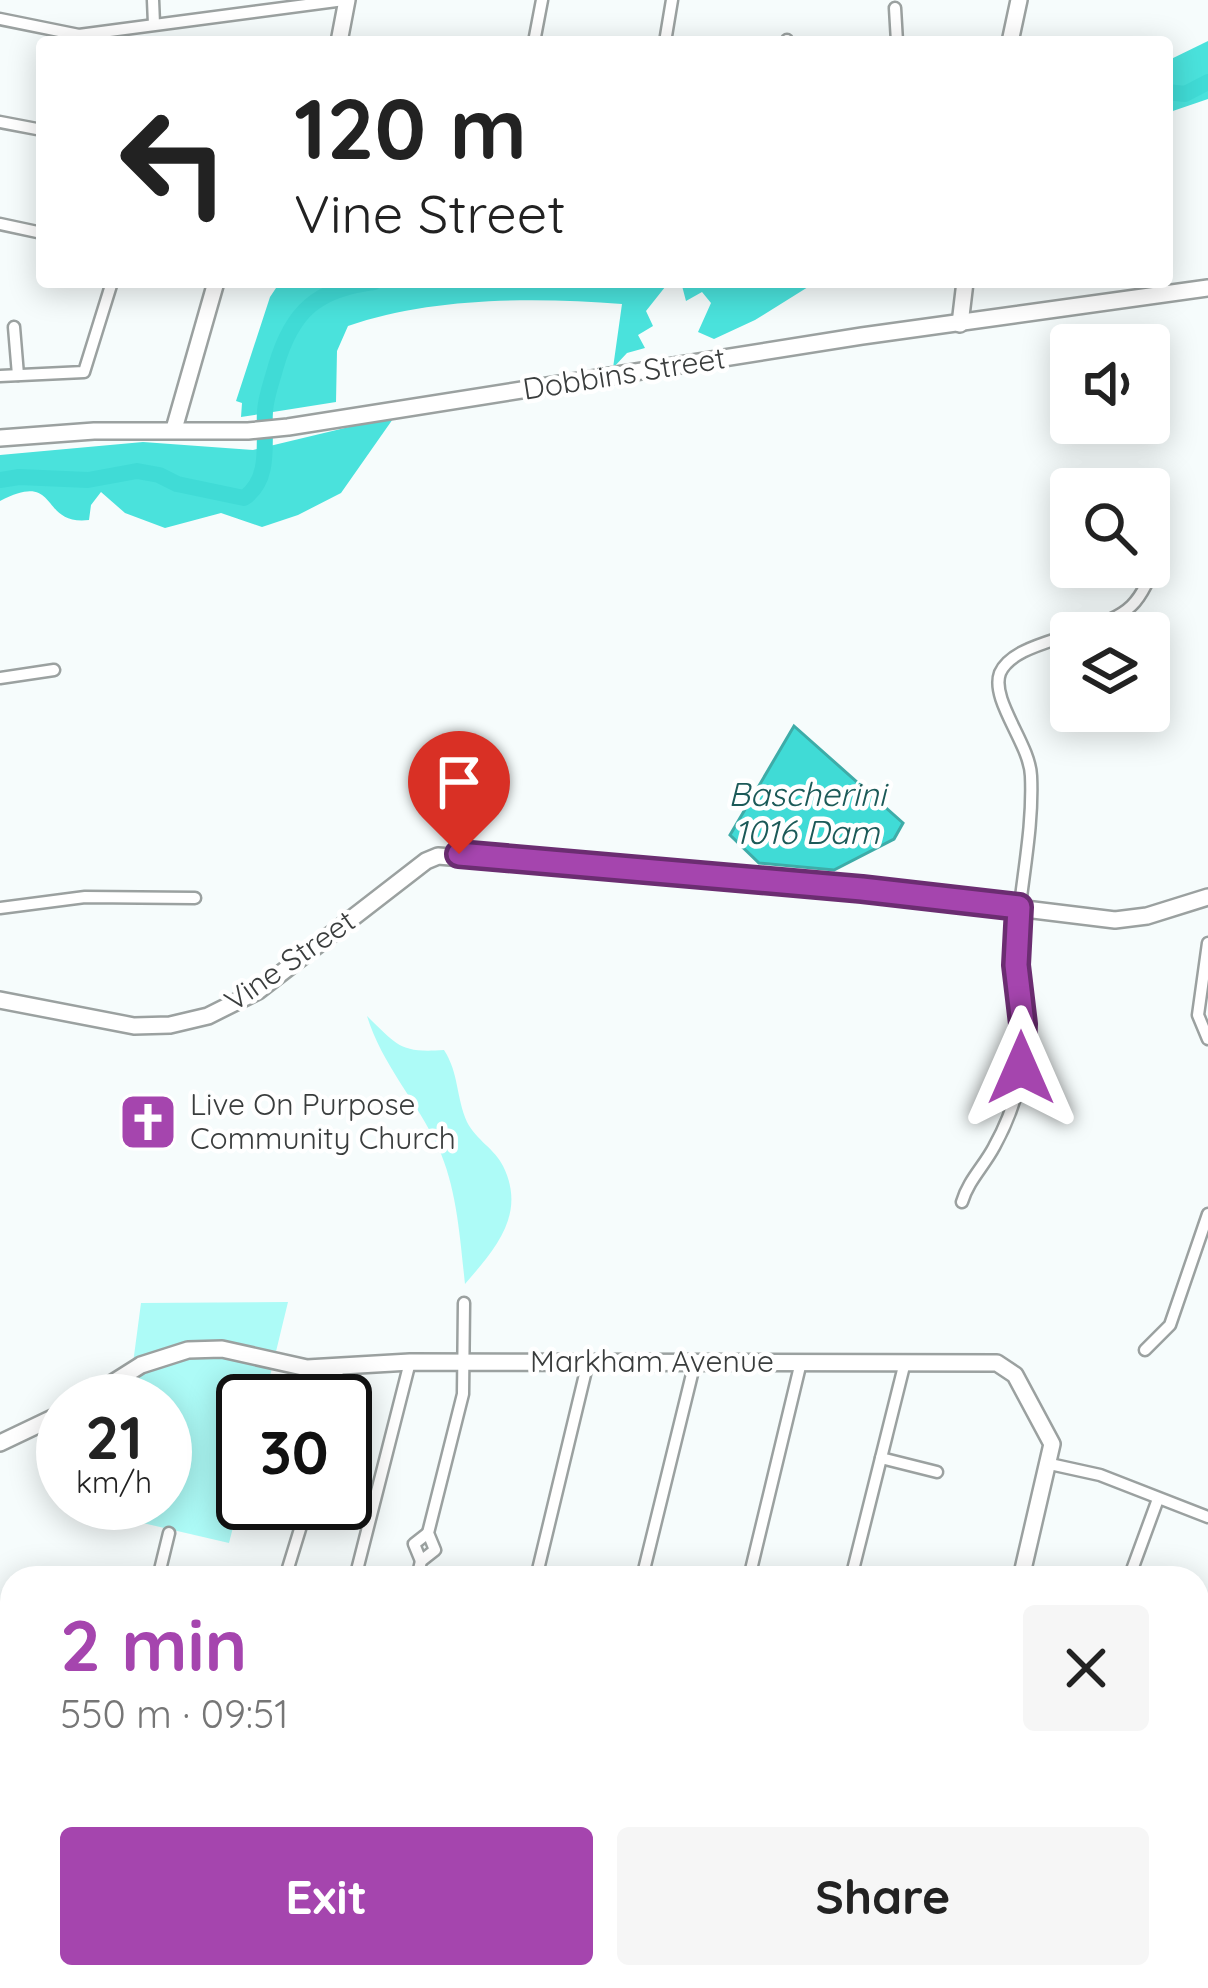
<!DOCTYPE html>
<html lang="en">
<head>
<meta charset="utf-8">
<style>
	:root { --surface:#fff; --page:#f6f6f6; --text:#222; --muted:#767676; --accent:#a545ae }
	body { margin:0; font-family:Quicksand,sans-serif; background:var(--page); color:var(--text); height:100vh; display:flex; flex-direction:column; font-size:45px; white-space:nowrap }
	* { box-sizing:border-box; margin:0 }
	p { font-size:39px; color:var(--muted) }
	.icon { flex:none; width:66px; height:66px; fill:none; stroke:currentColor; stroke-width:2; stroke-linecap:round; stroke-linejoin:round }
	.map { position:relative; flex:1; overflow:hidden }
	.details { position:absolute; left:0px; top:1566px; width:1209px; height:423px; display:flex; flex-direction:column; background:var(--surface); border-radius:36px 36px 0 0; box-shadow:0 6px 30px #0003 }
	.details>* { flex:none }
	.hud { position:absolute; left:36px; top:36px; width:1137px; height:252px; border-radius:12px; box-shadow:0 6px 30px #0003; background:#fff; color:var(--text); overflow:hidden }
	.tools { position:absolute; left:1050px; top:324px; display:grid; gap:24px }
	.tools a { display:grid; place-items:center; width:120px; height:120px; border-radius:12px; background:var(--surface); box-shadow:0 6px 30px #0003; font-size:60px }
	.speed { position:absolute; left:36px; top:1374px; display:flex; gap:24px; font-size:60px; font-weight:700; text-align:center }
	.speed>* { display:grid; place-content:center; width:156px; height:156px; border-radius:50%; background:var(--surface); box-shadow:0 6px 30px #0003; line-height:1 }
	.speed small { font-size:30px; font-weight:400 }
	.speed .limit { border:6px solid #111; border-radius:18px; background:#fff; color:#111 }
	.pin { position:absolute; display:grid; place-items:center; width:102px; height:102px; color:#fff; margin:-123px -51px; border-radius:50% 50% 50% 0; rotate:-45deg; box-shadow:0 0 12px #0007 }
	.pin .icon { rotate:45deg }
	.me { position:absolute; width:132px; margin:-66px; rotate:0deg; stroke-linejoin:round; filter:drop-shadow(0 0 9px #0008) }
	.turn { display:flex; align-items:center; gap:42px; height:252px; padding:0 60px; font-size:54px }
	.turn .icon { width:156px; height:156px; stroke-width:2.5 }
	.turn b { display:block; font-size:84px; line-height:102px }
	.round { display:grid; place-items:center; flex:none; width:126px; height:126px; border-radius:12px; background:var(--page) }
	.overview { display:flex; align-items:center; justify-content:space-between; height:204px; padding:0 60px }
	h1 { font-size:72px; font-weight:700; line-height:90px; color:var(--accent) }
	.primary-button { display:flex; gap:24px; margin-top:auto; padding:24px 60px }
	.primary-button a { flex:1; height:138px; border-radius:12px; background:var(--accent); color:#fff; font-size:48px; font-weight:700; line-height:138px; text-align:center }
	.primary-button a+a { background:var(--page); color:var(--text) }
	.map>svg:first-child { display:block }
	.green { fill:#adfbf7 }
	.forest { fill:#4ae2dc }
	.water { fill:#40dbd6; stroke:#3eaca8; stroke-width:3 }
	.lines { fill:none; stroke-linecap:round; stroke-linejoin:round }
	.river { stroke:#40dbd6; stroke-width:16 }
	.street-casing { stroke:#9ba1a0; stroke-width:15 }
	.secondary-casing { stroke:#9ba1a0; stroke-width:20 }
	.street { stroke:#fff; stroke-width:10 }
	.secondary { stroke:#fff; stroke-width:15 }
	.route-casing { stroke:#6b2d71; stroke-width:30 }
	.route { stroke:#a545ae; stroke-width:21 }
	.labels { text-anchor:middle; stroke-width:9; stroke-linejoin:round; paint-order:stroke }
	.street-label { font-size:30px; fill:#3a3d3d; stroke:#fff }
	.poi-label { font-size:30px; fill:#3a3d3d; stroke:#fff; text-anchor:start }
	.water-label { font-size:33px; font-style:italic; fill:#1c5a58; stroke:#fff }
</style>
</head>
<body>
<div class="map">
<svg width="1208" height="1988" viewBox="0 0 1208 1988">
	<rect width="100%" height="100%" fill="#f6fcfc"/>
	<!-- green -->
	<g class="green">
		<path d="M 367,1016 C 398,1046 400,1053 444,1050 C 459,1073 456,1098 467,1122 C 476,1140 495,1149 503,1166 C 527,1214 495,1249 465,1284 C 460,1239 457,1188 438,1147 C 417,1101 382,1065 367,1016 Z"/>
		<path d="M 288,1302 L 264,1401 L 243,1401 L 243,1488 L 229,1543 L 104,1514 L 107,1503 L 165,1503 L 165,1401 L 128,1401 L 141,1303 Z"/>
	</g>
	<!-- forest -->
	<g class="forest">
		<path d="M 1208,41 L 1208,99 L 1167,113 L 1167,61 Z"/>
		<path d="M 280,282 L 669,282 L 646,311 L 653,326 L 638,335 L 645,348 L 627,353 L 613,368 L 622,304 C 535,297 431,297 348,326 L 337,351 L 336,402 L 241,417 L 242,403 L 236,401 L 270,297 Z"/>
		<path d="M 681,282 L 816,282 L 755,320 L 714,339 L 698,332 L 711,303 L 702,292 L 686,301 Z"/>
		<path d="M 395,416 L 341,493 L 298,515 L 262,527 L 221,513 L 165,528 L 125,513 L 101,492 L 91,505 L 89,520 C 38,526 61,469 0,501 L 0,455 L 143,442 L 253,450 Z"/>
	</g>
	<!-- water -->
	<path class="water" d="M 794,726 L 903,823 L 894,839 L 834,870 L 759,863 L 730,835 Z"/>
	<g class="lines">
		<!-- river -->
		<g class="river">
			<path d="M 1167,92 L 1185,94 L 1208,82"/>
			<path d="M 0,480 L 19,477 L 88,480 L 137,471 L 159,475 L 177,484 L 244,498 C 272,479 263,441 265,411 C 266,396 272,381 276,366 C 292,311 317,289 374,282"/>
		</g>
		<defs>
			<g id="street">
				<path d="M 153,0 L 154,24"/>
				<path d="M 895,8 L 897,42"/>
				<path d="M 0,19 L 79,35 L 344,0"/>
				<path d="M 787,40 L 787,42"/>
				<path d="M 534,42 L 542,0"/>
				<path d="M 665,42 L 672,0"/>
				<path d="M 0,122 L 42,130"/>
				<path d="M 0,224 L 42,233"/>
				<path d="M 14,327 L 18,375"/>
				<path d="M 0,376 L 84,372 L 112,282"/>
				<path d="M 1075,633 C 1135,612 1137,609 1161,550"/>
				<path d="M 0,678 L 54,670"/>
				<path d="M 0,908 L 85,897 L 195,898"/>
				<path d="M 1208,943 L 1198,1015 L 1208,1039"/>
				<path d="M 962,1202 C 968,1181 984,1166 994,1147 C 1004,1129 1013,1107 1018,1087 C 1028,1046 1017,1009 1016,968 C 1015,904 1034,841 1031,776 C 1030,744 990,700 1000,673 C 1010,650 1050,642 1071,634"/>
				<path d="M 1145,1350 L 1170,1325 L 1208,1214"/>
				<path d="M 335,1401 L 338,1368"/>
				<path d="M 881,1458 L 937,1472"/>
				<path d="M 1050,1464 L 1100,1475 L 1208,1517"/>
				<path d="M 421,1561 L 414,1544 L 428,1533"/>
				<path d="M 852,1573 L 874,1578"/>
				<path d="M 158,1578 L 169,1533"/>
				<path d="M 285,1578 L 308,1503"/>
				<path d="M 355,1578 L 410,1362"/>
				<path d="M 417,1578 L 421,1561 L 435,1550 L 428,1533 L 463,1394 L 464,1303"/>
				<path d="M 536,1578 L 588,1362"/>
				<path d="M 642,1578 L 695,1362"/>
				<path d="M 749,1578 L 801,1362"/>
				<path d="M 851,1578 L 905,1362"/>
				<path d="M 1129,1578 L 1158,1499"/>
				<path d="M 0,1614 L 12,1619"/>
				<path d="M 1197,1656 L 1208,1648"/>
				<path d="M 1197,1886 L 1208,1888"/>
				<path d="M 158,1988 L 161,1977"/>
			</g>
			<g id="secondary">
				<path d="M 339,42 L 347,0"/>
				<path d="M 1010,42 L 1019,0"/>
				<path d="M 960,324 L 965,282"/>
				<path d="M 174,429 L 216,282"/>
				<path d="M 0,438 L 94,431 L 248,431 L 288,427 L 862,336 L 1208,288"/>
				<path d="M 0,1000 L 134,1026 L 170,1025 L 208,1016 L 258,991 L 426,861 L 438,856 L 862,889 L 1115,920 L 1147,916 L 1208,897"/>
				<path d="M 84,1401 L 141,1365 L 188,1350 L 222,1349 L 307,1368 L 410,1362 L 997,1363 L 1015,1375 L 1052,1444 L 1021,1578"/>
				<path d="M 0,1443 L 63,1413"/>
				<path d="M 1197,1792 L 1208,1777"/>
				<path d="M 0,1872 L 12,1875"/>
				<path d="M 377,1977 L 419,1988"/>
				<path d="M 923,1988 L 926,1977"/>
				<path d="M 1138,1988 L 1142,1977"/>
			</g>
		</defs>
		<!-- street casing -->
		<use href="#street" class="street-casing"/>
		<!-- secondary casing -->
		<use href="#secondary" class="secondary-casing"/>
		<!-- street -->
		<use href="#street" class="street"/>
		<!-- secondary -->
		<use href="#secondary" class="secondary"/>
	</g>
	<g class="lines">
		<defs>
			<path id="route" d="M 459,854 L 862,889 L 1019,907 L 1016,965 L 1023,1024 L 1021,1068"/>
		</defs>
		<!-- route casing -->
		<use href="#route" class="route-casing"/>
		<!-- route -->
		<use href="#route" class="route"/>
	</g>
	<!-- icons -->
	<defs>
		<symbol id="church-square" viewBox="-11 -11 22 22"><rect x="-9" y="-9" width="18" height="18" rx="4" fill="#a545ae" stroke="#fff"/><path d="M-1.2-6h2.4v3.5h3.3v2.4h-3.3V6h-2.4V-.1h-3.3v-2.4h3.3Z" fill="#fff"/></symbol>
	</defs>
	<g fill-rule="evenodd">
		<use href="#church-square" x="115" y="1089" width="66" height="66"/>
	</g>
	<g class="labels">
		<!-- street labels -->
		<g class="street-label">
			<text transform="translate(624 374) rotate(-9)" y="10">Dobbins Street</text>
			<text transform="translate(290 961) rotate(-35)" y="10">Vine Street</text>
			<text x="652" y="1372">Markham Avenue</text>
		</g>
		<!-- poi labels -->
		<g class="poi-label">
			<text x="190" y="1115">Live On Purpose<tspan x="190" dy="34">Community Church</tspan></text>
		</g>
		<!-- water labels -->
		<g class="water-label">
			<text x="807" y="806">Bascherini<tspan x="807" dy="38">1016 Dam</tspan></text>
		</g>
	</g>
</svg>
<div class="tools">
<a><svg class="icon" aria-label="sound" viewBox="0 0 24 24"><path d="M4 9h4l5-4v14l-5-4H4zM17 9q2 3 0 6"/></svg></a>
<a><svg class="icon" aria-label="search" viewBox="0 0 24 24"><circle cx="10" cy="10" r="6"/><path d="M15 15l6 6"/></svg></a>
<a><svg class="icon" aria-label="layers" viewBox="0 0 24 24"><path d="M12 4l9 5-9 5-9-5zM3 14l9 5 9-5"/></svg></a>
</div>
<div class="speed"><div>21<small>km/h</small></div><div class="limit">30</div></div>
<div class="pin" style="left:459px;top:854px;background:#d93025"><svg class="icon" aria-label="arrive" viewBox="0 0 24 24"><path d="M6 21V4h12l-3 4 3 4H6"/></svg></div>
<svg class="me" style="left:1021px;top:1068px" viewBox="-20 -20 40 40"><path d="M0-17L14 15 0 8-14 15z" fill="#a545ae" stroke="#fff" stroke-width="4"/></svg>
<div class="hud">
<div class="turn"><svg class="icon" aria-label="left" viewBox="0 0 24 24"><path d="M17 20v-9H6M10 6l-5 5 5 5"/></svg><div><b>120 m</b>Vine Street</div></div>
</div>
<section class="details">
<div class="overview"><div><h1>2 min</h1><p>550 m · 09:51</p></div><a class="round"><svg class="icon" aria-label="close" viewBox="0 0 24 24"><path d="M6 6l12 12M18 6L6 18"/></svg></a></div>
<div class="primary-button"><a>Exit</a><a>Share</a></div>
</section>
</div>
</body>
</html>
